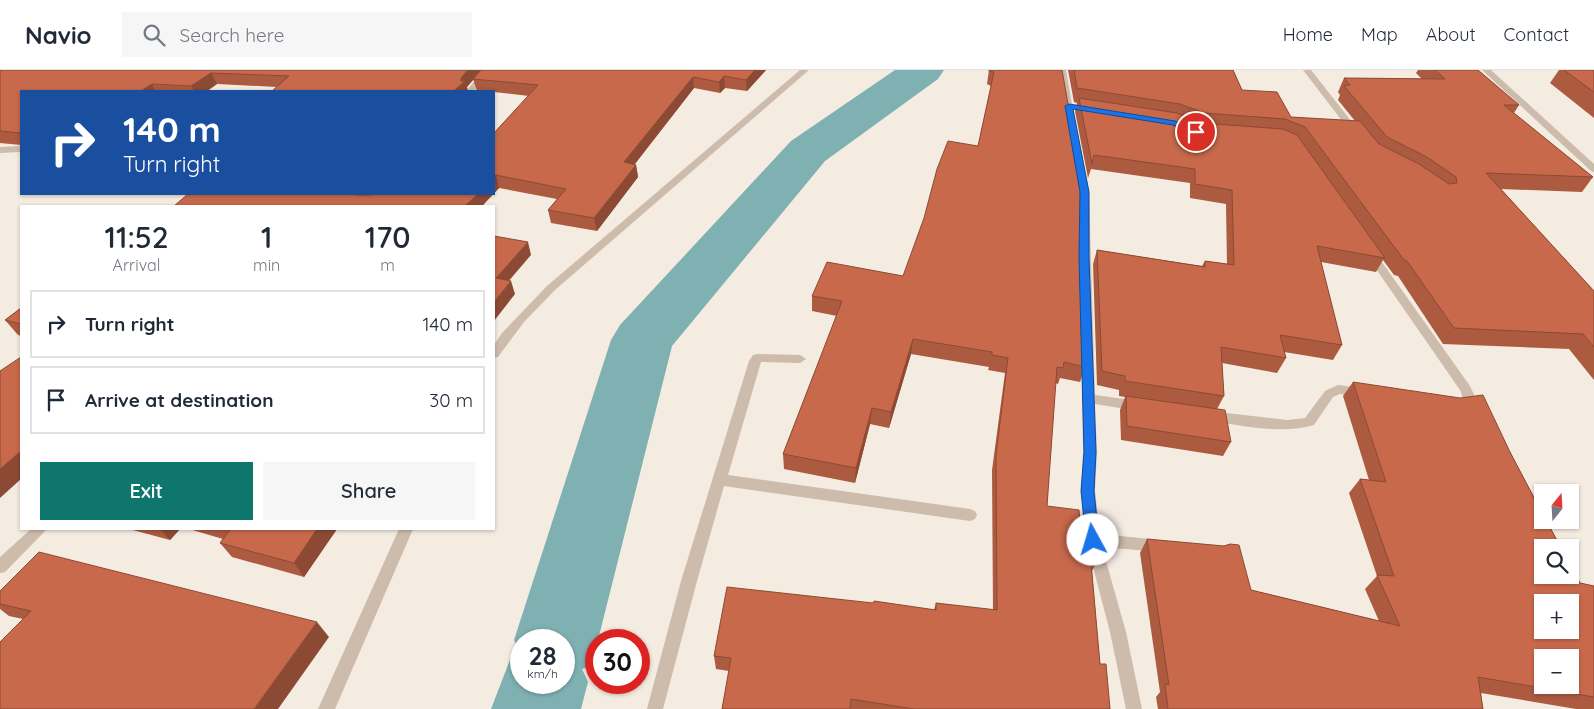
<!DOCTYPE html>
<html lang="en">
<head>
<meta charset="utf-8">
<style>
	:root { --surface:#fff; --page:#f6f6f7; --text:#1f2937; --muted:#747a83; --line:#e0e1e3; --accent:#0f766e }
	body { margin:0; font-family:Quicksand,sans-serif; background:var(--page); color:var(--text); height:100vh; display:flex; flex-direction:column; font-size:19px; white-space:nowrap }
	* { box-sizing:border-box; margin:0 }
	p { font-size:16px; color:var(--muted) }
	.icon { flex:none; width:28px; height:28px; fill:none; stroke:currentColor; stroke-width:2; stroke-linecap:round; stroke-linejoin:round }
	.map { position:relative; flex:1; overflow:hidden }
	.panel { position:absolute; left:20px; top:135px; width:475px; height:325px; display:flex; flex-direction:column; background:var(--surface); border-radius:0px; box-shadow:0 1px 4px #0004 }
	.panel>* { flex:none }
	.hud { position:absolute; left:20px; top:20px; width:475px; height:105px; border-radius:0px; box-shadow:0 1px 4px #0004; background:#1a4fa0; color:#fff; overflow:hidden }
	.needle { width:32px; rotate:18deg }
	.buttons { position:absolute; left:1534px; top:414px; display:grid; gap:10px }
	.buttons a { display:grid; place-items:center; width:45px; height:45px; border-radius:0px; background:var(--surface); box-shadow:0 1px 4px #0004; font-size:25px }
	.speed { position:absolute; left:510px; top:559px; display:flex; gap:10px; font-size:25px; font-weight:700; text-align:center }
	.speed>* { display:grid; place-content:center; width:65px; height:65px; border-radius:50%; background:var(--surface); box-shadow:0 1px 4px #0004; line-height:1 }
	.speed small { font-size:12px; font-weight:400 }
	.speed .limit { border:8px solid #d22; background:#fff; color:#111 }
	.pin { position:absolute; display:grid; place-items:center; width:42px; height:42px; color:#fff; margin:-21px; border:2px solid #fff; border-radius:50%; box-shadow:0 1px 5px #0007 }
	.me { position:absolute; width:55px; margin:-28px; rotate:354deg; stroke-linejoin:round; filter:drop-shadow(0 0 4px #0008) }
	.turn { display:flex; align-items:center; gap:18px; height:105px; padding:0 20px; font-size:22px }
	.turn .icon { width:65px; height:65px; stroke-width:2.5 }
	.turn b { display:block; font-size:35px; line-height:42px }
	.eta { display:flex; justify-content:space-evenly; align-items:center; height:85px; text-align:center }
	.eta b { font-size:30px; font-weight:600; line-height:35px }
	.primary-button { display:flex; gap:10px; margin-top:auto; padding:10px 20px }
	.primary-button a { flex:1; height:58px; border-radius:0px; background:var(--accent); color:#fff; font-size:20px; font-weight:600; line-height:58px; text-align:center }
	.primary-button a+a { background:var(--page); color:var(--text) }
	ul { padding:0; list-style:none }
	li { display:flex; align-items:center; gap:15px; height:68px; margin:0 10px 8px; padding:0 10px; border:2px solid var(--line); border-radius:0px }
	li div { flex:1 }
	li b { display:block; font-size:19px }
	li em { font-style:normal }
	header { display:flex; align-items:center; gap:30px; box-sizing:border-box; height:70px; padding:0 25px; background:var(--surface); border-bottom:1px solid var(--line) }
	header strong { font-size:24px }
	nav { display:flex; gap:28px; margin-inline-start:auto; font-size:18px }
	.search { width:350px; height:45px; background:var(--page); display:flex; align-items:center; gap:12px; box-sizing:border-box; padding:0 18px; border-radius:0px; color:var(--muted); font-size:19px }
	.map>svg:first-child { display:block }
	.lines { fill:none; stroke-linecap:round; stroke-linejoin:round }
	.river { fill:#7fb0b2; fill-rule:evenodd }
	.minor { fill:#cdbbac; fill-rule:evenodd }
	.wall { fill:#ac5a40 }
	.shaded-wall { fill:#8c4a34 }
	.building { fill:#c8694b; stroke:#8c4a34; fill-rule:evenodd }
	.route { fill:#1a73e8; stroke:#114b97 }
</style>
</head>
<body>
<header>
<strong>Navio</strong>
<div class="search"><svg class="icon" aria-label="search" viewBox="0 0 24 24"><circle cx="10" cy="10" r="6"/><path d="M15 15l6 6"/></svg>Search here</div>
<nav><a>Home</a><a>Map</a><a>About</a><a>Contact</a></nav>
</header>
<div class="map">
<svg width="1594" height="639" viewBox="0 0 1594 639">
	<rect width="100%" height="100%" fill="#f4ebe1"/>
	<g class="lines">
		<!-- river -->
		<path class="river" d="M 895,0 L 944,0 L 938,9 L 825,91 L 672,276 L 598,570 L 596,570 L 586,598 L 582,599 L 588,612 L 581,639 L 491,639 L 513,582 L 518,580 L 514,570 L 611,270 L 620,255 L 791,71 ZM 521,570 L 564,570 L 564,612 L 521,612 Z"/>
		<!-- minor -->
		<g class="minor">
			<path d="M 484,0 L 492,0 L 474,21 L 466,21 Z"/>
			<path d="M 800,0 L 809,0 L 555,220 L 524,252 L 498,287 L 494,288 L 494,275 L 502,263 L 547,216 Z"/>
			<path d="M 1058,0 L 1066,0 L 1072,34 L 1098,40 L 1094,43 L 1073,39 L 1089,122 L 1095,325 L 1138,331 L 1144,336 L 1138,341 L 1095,334 L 1097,382 L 1095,421 L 1100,464 L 1160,470 L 1165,472 L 1167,476 L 1165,480 L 1160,482 L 1102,477 L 1126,562 L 1142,639 L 1126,639 L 1110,562 L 1086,470 L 1081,421 L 1083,382 L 1079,122 Z"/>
			<path d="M 1303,0 L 1311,0 L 1359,61 L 1359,65 L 1353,65 Z"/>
			<path d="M 1482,0 L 1491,0 L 1594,94 L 1594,102 L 1591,101 Z"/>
			<path d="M 21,76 L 21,82 L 0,83 L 0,77 Z"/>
			<path d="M 1370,180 L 1374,181 L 1470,316 L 1476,329 C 1471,337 1461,341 1452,338 L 1450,335 L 1452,332 L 1463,328 L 1460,320 L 1365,183 Z"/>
			<path d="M 757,284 L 800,285 L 806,289 L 800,293 L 761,292 L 728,405 L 970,439 L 975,441 L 977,445 L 975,449 L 970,451 L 724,416 L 697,511 L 663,639 L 647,639 L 681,511 L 749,291 L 753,285 Z"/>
			<path d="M 1338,315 L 1362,318 L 1368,323 L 1362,328 L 1340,324 L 1333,327 L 1314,355 C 1281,365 1242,355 1209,351 L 1204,349 L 1203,346 L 1204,343 L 1209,341 L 1288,350 L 1305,348 L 1325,321 Z"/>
			<path d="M 31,459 L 47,459 L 5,502 L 0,503 L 0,487 Z"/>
			<path d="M 399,459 L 413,459 L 335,639 L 318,639 Z"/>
		</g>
	</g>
	<!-- wall -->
	<g class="wall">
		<path d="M 0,0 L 766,0 L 747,21 L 725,18 L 720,23 L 694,18 L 635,94 L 636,95 L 638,107 L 597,161 L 551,153 L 548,140 L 557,129 L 499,118 L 482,136 L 174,136 L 494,124 L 494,63 L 529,26 L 494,22 L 494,21 L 477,21 L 473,9 L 467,17 L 277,17 L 217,14 L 207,21 L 21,21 L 21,75 L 0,73 Z"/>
		<path d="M 989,0 L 1062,0 L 1085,297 L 1080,312 L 1060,308 L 1058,314 L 1055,313 L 1047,436 L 1080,452 L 1096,493 L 1092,501 L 1100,594 L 1110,639 L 722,639 L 729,601 L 716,599 L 714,586 L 934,540 L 936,533 L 993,540 L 992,400 L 1005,303 L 988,300 L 989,297 L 911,284 L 889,358 L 870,354 L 855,413 L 784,399 L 783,384 L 837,246 L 812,241 L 812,226 L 903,206 L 978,76 L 991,16 L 987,14 Z"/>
		<path d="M 1068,0 L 1233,0 L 1242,20 L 1291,47 L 1355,51 L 1338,30 L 1340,25 L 1338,22 L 1344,8 L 1422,9 L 1416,3 L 1418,0 L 1478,0 L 1519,35 L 1514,43 L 1593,107 L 1582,122 L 1501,119 L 1594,221 L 1594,310 L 1569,279 L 1443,274 L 1398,206 L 1394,205 L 1383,190 L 1376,202 L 1321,192 L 1342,275 L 1333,290 L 1284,282 L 1286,288 L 1277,303 L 1222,293 L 1224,326 L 1217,339 L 1231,372 L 1223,386 L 1121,370 L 1120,340 L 1125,327 L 1119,326 L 1119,320 L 1097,315 L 1093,194 L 1097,180 L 1202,196 L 1205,191 L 1227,194 L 1226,134 L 1190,128 L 1190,113 L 1091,99 L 1088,108 L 1075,41 L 1077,33 L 1074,32 Z"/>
		<path d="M 1559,0 L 1594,0 L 1594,48 L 1550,13 Z"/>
		<path d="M 21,238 L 21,266 L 18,265 L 5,250 Z"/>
		<path d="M 1353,312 L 1510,382 L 1580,513 L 1594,516 L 1594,639 L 1576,639 L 1481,623 L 1483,639 L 1158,639 L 1156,627 L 1160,622 L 1140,483 L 1147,469 L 1251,520 L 1379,551 L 1365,519 L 1377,506 L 1349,423 L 1360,409 L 1369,410 L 1343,326 Z"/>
		<path d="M 129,459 L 180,459 L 170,470 Z"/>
		<path d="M 189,459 L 337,459 L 304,507 L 232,487 L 220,473 L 223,469 Z"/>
		<path d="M 0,521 L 329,567 L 23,549 L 9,546 L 0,539 Z"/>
	</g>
	<!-- shaded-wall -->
	<g class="shaded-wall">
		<path d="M 468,0 L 482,0 L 467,17 L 468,21 L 454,21 L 461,8 Z"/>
		<path d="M 755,0 L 766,0 L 747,21 L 746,10 Z"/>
		<path d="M 211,3 L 217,14 L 207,21 L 194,21 L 191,16 Z"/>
		<path d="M 724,6 L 725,18 L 720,23 L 719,12 Z"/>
		<path d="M 693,7 L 694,18 L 626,105 L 624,92 Z"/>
		<path d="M 152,14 L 155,21 L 141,21 Z"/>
		<path d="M 636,95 L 638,107 L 597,161 L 594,148 Z"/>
		<path d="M 496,105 L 499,118 L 482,136 L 465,136 L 478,124 L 494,124 L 494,107 Z"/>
		<path d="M 528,172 L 531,185 L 500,221 L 496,208 Z"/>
		<path d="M 511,211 L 515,224 L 494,251 L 494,232 Z"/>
		<path d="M 913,269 L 911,284 L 889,358 L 891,342 Z"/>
		<path d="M 872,338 L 870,354 L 855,413 L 856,398 Z"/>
		<path d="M 21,381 L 21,409 L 0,428 L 0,399 Z"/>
		<path d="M 160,459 L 180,459 L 170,470 Z"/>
		<path d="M 317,459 L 337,459 L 304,507 L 294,493 Z"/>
		<path d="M 317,552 L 329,567 L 278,639 L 254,639 Z"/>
	</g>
	<!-- building -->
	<g class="building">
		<path d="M 0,0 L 468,0 L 461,8 L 461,11 L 465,11 L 454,21 L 272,21 L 289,6 L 211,3 L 191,16 L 152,14 L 141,21 L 21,21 L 21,63 L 0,61 Z"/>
		<path d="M 481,0 L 755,0 L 746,10 L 724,6 L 719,12 L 693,7 L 624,92 L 636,95 L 594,148 L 548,140 L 566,119 L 496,105 L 494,107 L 494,63 L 538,15 L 473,9 Z"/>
		<path d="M 989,0 L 1062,0 L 1081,107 L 1085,297 L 1064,292 L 1063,298 L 1057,297 L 1047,436 L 1079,440 L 1080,452 L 1090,453 L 1096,493 L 1091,493 L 1100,594 L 1106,594 L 1110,639 L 914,639 L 851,629 L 850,639 L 722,639 L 731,588 L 714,586 L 727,517 L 873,533 L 874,531 L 936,540 L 936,533 L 997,540 L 996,385 L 1008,288 L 992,285 L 992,282 L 913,269 L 891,342 L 872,338 L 856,398 L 783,384 L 842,231 L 812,226 L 827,192 L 903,206 L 924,148 L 937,99 L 948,71 L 978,76 L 994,2 L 989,1 Z"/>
		<path d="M 1074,0 L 1233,0 L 1242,20 L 1277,22 L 1291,47 L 1360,51 L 1379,74 L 1419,94 L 1449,114 L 1457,113 L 1456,107 L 1427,87 L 1387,67 L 1344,16 L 1350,15 L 1344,8 L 1445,9 L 1435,0 L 1478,0 L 1519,35 L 1504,35 L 1593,107 L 1486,103 L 1594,221 L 1594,277 L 1583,264 L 1454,258 L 1407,191 L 1404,190 L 1305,57 L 1285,49 L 1204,43 L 1180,34 L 1077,18 Z"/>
		<path d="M 1564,0 L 1594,0 L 1594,22 Z"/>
		<path d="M 1079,28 L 1177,43 L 1201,53 L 1283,59 L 1297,65 L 1385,188 L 1317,176 L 1342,275 L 1280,265 L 1286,288 L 1221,277 L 1224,326 L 1125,311 L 1125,306 L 1102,301 L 1097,180 L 1205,197 L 1205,191 L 1234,195 L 1232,120 L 1195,114 L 1195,99 L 1094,85 L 1092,94 Z"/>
		<path d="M 188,124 L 357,124 L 356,125 L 370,125 L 371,124 L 478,124 L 465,136 L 174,136 Z"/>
		<path d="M 494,166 L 528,172 L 496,208 L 511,211 L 494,232 Z"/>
		<path d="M 21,238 L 21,254 L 5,250 Z"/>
		<path d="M 21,287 L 21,381 L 0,399 L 0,301 Z"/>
		<path d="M 1353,312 L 1460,328 L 1483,325 L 1510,382 L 1542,443 L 1542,450 L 1546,450 L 1561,478 L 1542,478 L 1542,505 L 1570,505 L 1570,494 L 1580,513 L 1594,516 L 1594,627 L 1478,607 L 1483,639 L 1168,639 L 1165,614 L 1169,615 L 1147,469 L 1224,476 L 1230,474 L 1239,475 L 1251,520 L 1400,556 L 1377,505 L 1394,506 L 1360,409 L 1386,412 ZM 1542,532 L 1570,532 L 1570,560 L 1542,560 ZM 1542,588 L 1570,588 L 1570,615 L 1542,615 Z"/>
		<path d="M 1126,326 L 1225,340 L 1231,372 L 1127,356 Z"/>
		<path d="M 226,459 L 317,459 L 294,493 L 220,473 L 230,460 Z"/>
		<path d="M 39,482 L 317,552 L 254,639 L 0,639 L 0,572 L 31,541 L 0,534 L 0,521 Z"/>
	</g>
	<!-- route -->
	<path class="route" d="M 1069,34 L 1175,51 L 1200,62 L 1196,65 L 1173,55 L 1073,39 L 1089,122 L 1089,188 L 1096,382 L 1094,421 L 1099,470 L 1097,474 L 1088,474 L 1086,470 L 1081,421 L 1084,382 L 1079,188 L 1080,122 L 1065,36 Z"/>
</svg>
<div class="buttons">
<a><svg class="needle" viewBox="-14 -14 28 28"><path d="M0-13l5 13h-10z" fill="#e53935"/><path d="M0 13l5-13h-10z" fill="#747a83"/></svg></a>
<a><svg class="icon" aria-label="search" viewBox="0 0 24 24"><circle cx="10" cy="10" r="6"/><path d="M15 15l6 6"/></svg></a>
<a>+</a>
<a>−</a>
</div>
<div class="speed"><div>28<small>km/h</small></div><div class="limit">30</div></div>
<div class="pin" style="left:1196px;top:62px;background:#d93025"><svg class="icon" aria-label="arrive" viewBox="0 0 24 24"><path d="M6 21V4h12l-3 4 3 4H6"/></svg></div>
<svg class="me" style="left:1093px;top:470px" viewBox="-20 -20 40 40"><circle r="19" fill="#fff"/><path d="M0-13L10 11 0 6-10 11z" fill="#1a73e8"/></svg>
<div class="hud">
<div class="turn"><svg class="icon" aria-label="right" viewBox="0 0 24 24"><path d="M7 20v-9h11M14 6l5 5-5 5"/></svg><div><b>140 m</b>Turn right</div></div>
</div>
<section class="panel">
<div class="eta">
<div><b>11:52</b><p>Arrival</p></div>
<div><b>1</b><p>min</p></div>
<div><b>170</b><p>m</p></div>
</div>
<ul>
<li><svg class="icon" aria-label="right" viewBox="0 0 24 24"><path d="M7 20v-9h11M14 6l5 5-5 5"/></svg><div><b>Turn right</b></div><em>140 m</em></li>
<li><svg class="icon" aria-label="arrive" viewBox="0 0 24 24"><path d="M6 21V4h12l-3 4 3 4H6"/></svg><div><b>Arrive at destination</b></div><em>30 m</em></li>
</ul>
<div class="primary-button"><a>Exit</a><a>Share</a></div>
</section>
</div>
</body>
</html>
